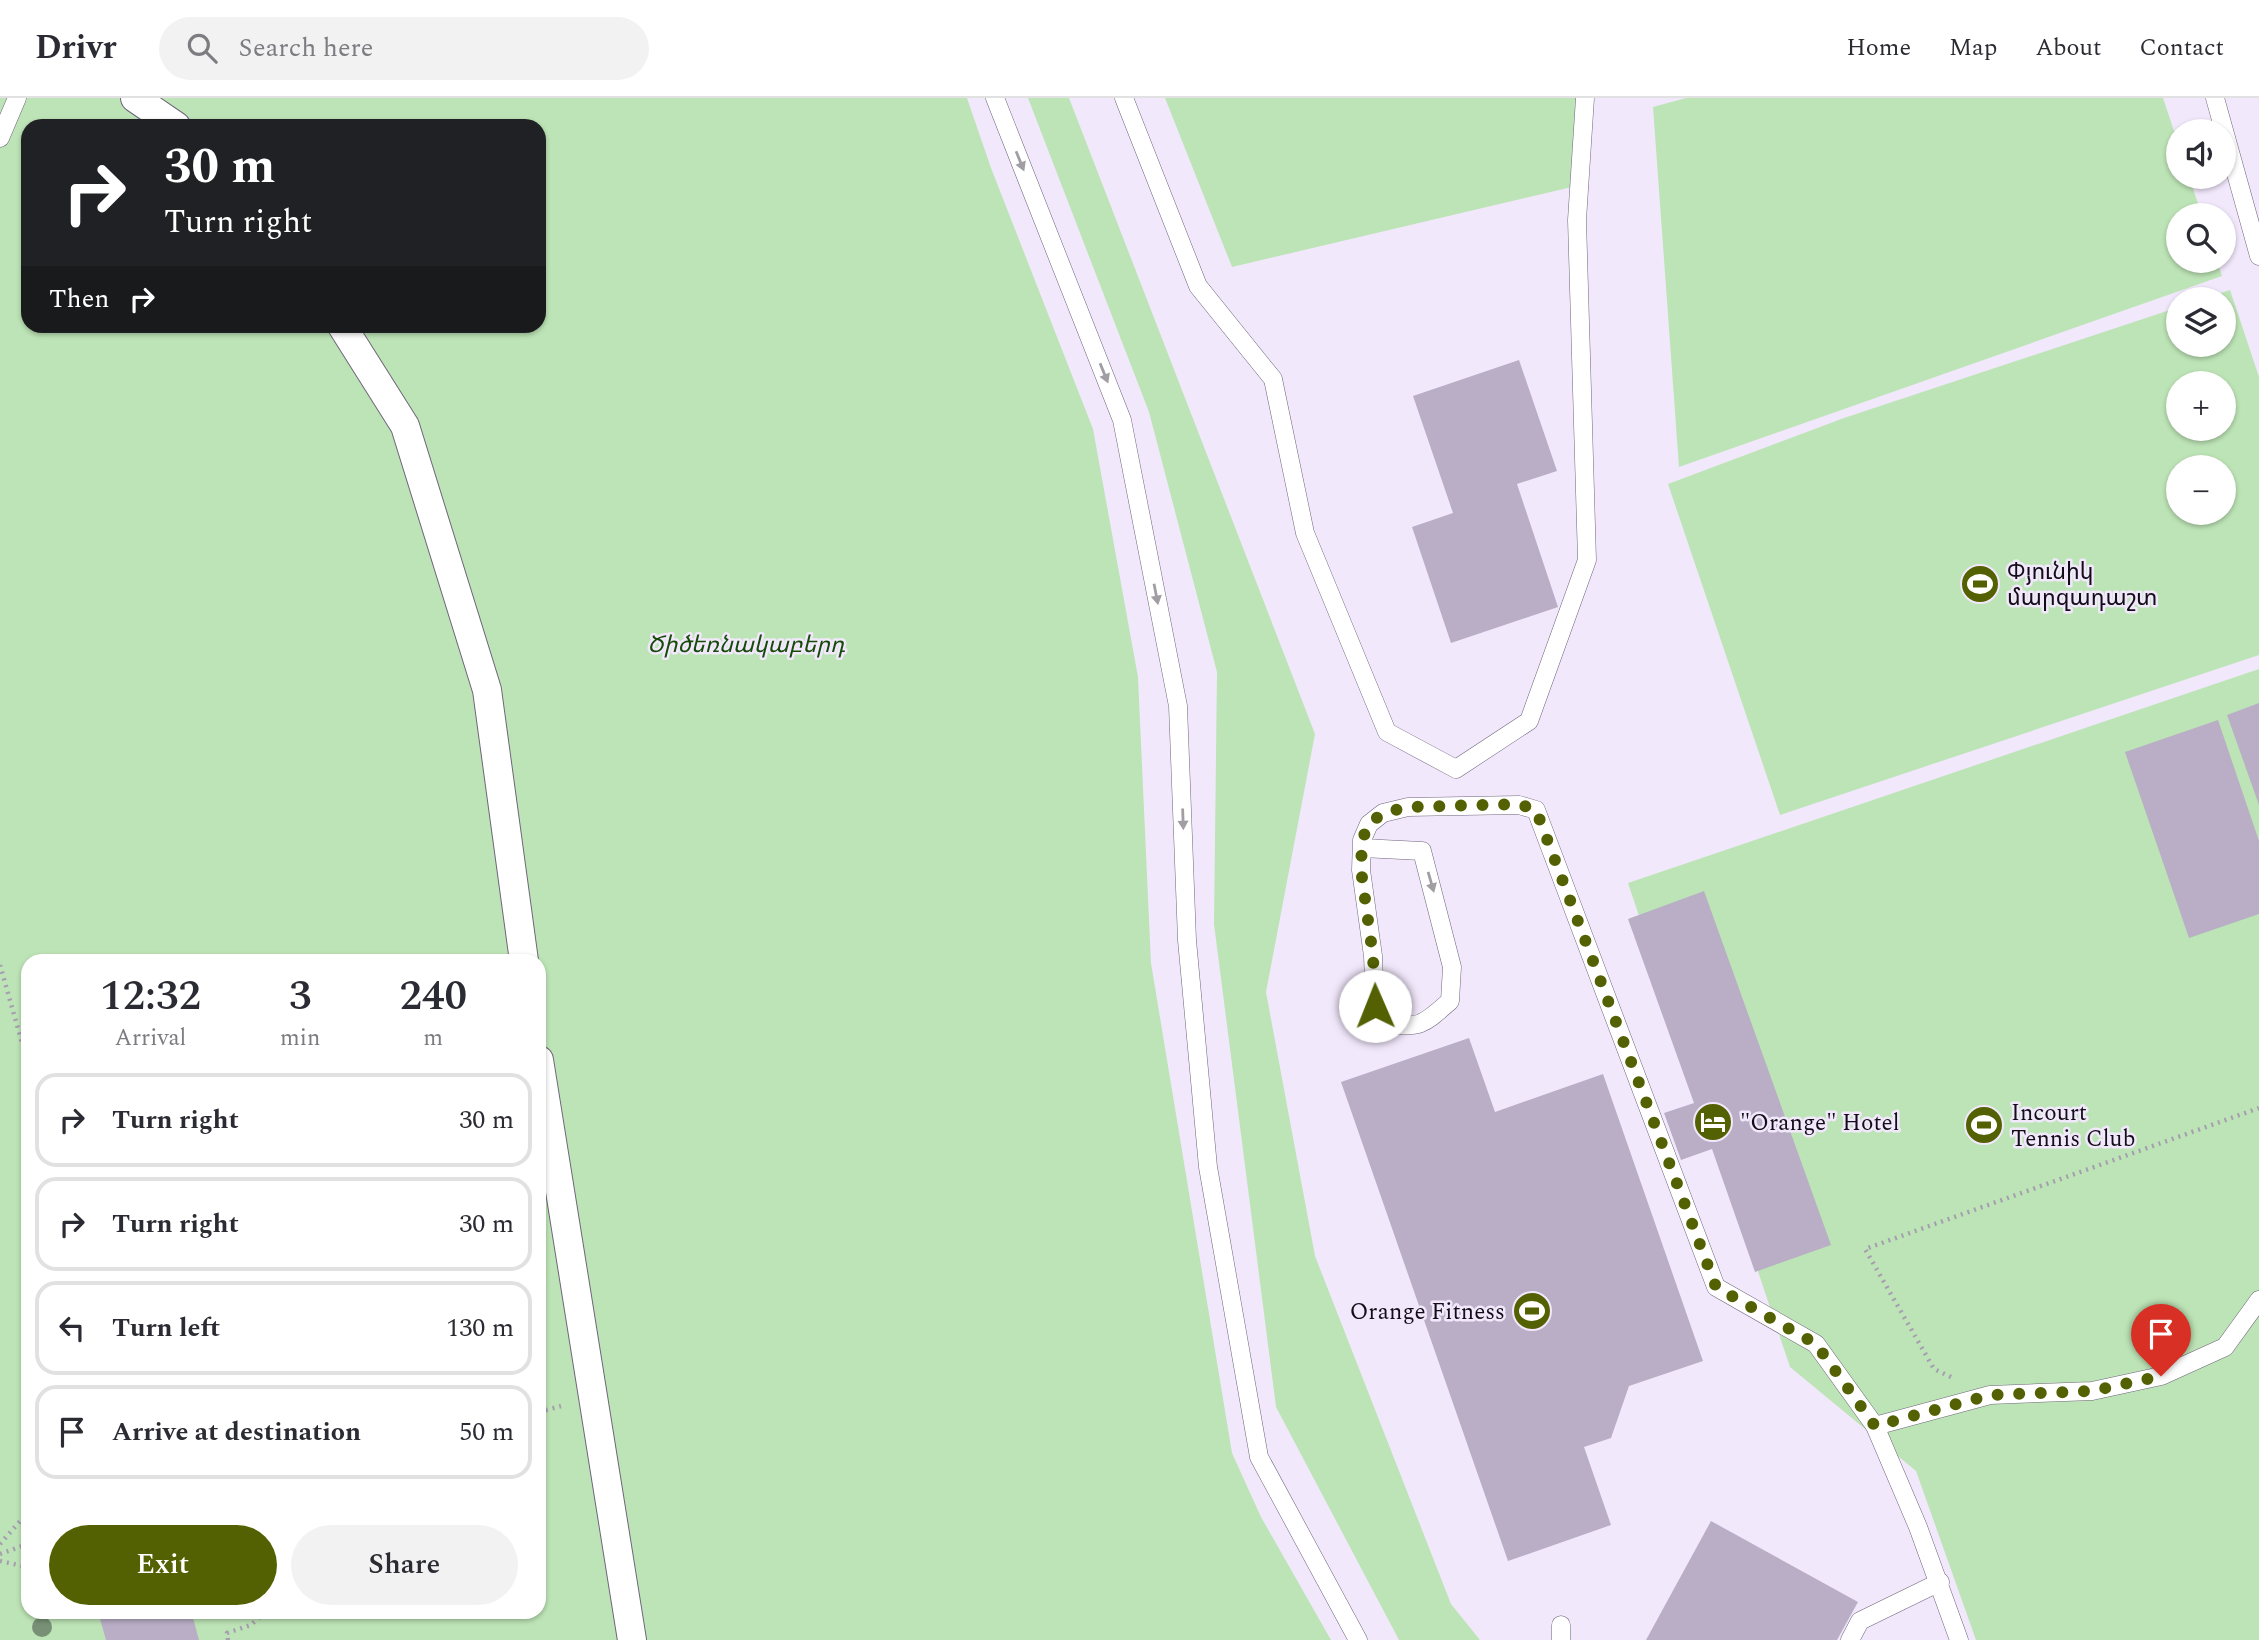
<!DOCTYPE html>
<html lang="en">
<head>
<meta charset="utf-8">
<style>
	:root { --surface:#fff; --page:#f2f2f3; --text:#2b2b33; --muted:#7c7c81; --line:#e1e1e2; --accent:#546102 }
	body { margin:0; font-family:Spectral,"Noto Sans Armenian",serif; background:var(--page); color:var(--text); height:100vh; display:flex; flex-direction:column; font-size:26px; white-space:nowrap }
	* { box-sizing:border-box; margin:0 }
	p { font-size:23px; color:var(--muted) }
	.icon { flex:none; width:38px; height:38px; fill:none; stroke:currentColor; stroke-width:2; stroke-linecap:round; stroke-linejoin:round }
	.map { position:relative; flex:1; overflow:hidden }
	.sheet { position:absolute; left:21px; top:856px; width:525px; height:665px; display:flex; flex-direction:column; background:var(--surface); border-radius:21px; box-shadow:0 2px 5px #0004 }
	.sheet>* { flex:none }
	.hud { position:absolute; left:21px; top:21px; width:525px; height:214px; border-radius:21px; box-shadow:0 2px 5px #0004; background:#202124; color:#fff; overflow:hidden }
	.buttons { position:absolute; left:2166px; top:21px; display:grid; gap:14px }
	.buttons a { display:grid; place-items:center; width:70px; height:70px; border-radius:50%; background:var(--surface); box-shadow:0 2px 5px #0004; font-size:35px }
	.pin { position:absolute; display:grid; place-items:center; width:60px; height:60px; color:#fff; margin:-72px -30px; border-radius:50% 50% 50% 0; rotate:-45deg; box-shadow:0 0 7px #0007 }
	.pin .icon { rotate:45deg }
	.me { position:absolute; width:77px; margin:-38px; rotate:359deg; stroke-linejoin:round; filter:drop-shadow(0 0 5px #0008) }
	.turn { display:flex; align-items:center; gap:24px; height:147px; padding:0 28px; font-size:32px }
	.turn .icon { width:91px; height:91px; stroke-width:2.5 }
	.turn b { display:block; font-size:49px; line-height:60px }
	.then { display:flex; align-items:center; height:66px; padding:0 28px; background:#0003; gap:14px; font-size:26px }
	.eta { display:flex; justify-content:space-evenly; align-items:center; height:119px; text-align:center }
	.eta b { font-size:42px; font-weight:600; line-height:49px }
	.button { display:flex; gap:14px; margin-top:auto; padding:14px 28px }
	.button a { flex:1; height:80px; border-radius:42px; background:var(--accent); color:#fff; font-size:28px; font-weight:600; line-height:80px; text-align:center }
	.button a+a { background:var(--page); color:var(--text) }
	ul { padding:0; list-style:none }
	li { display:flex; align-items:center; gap:21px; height:94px; margin:0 14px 10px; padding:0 14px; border:4px solid var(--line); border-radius:21px }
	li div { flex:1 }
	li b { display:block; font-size:26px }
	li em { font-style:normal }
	header { display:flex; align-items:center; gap:42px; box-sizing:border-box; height:98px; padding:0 35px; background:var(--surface); border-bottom:2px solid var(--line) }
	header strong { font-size:33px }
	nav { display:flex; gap:38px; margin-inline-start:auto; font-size:24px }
	.search { width:490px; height:63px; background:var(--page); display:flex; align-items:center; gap:18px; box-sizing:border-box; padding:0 24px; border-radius:38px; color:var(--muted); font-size:26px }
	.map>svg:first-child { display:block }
	.green { fill:#bde4b6; fill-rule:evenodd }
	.building { fill:#b9aec5 }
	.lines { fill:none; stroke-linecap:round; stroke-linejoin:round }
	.service-casing { stroke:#6f657a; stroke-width:19 }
	.pedestrian-casing { stroke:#6f657a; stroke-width:30 }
	.path { stroke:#a69eae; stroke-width:4.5; stroke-dasharray:2 5; stroke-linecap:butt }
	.service { stroke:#fff; stroke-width:18 }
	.pedestrian { stroke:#fff; stroke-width:28 }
	.tree { fill:#789176 }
	.oneway { fill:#a09ea2 }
	.route { stroke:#546102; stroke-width:12; stroke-dasharray:0 21.6 }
	.labels { text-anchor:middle; stroke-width:5; stroke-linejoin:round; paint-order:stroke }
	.poi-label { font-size:23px; fill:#120d16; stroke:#f2e8fc; text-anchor:start }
	.park-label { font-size:23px; font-style:italic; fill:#154a09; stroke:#f2e8fc }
</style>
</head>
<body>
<header>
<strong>Drivr</strong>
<div class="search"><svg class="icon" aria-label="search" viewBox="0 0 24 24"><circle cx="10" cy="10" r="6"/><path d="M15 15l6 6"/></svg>Search here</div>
<nav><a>Home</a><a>Map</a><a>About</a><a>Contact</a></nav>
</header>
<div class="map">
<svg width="2259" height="1542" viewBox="0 0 2259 1542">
	<rect width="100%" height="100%" fill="#f2e8fc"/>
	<!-- green -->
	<g class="green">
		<path d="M 0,0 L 967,0 L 991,70 L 1093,331 L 1138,579 L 1151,865 L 1232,1355 L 1261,1419 L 1331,1542 L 0,1542 ZM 28,28 L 539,28 L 539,228 L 28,228 ZM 28,863 L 539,863 L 539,1514 L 28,1514 Z"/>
		<path d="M 1028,0 L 1069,0 L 1315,636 L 1266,894 L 1315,1158 L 1451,1506 L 1480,1542 L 1399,1542 L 1276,1309 L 1214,826 L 1217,574 L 1149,314 Z"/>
		<path d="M 1165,0 L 1576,0 L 1572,89 L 1232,169 Z"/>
		<path d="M 1686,0 L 2163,0 L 2179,48 L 2179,79 L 2189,79 L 2202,117 L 2179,117 L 2179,163 L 2217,163 L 2222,178 L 1679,369 L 1653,9 Z"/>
		<path d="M 2230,192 L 2259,279 L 2259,557 L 1780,717 L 1668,386 L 1844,320 L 2179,209 L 2179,247 L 2224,247 L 2224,201 L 2202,201 ZM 2179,285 L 2224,285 L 2224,331 L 2179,331 ZM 2179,369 L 2224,369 L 2224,415 L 2179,415 Z"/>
		<path d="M 2259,571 L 2259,1542 L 1976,1542 L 1916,1373 L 1790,1269 L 1628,785 Z"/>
	</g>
	<!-- building -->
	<g class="building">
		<path d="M 1519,262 L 1557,373 L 1517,386 L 1558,509 L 1451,545 L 1412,429 L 1453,415 L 1413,298 Z"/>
		<path d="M 2259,605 L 2259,707 L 2227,617 Z"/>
		<path d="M 2218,622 L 2259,743 L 2259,816 L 2189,840 L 2125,654 Z"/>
		<path d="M 1704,793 L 1831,1147 L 1755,1174 L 1712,1051 L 1681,1062 L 1664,1015 L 1694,1005 L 1628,821 Z"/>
		<path d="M 1469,940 L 1495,1014 L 1603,976 L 1703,1263 L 1629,1288 L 1611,1340 L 1584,1349 L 1611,1427 L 1508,1463 L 1341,984 Z"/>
		<path d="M 1711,1423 L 1858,1504 L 1837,1542 L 1646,1542 Z"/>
		<path d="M 98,1514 L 209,1514 L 193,1520 L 199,1542 L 106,1542 Z"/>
	</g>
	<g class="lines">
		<defs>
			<g id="service">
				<path d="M 995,0 L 1122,322 L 1178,608 L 1187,842 L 1208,1069 L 1259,1359 L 1358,1542"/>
				<path d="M 1124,0 L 1198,188 L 1273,281 L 1305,435 L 1387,634 L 1456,671 L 1529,623 L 1587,462 L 1577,122 L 1585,0"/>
				<path d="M 2215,0 L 2259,158"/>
				<path d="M 0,40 L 17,0"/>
				<path d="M 1362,750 L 1422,753 L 1452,869 L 1450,903 C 1425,925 1421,931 1387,926 L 1375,908 L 1373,858 L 1361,772 L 1362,742 L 1369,726 L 1383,715 L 1408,709 L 1519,707 L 1536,712 L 1716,1189 L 1816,1246 L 1875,1328 L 1918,1429 L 1959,1542"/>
				<path d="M 1875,1328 L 1990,1297 L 2092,1293 L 2161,1278 L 2225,1249 L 2259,1202"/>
				<path d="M 1561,1542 L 1561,1527"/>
				<path d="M 1850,1542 L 1860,1523 L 1940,1484"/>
			</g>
			<g id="pedestrian">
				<path d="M 135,0 L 176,28"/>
				<path d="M 342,228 L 405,328 L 487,592 L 524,863"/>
				<path d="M 539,962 L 632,1542"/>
			</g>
		</defs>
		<!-- service casing -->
		<use href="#service" class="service-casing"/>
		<!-- pedestrian casing -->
		<use href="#pedestrian" class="pedestrian-casing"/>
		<!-- path -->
		<g class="path">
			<path d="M 0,867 L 28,966"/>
			<path d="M 1951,1279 L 1934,1271 L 1865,1151 L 2259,1010"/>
			<path d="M 539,1314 L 561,1308"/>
			<path d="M 0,1446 L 28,1414"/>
			<path d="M 0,1456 L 28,1446"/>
			<path d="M 0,1463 L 28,1469"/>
			<path d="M 228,1542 L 227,1535 L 251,1527 L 265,1514"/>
		</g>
		<!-- service -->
		<use href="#service" class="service"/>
		<!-- pedestrian -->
		<use href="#pedestrian" class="pedestrian"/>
	</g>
	<!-- trees -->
	<circle class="tree" cx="42" cy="1529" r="10"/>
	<!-- one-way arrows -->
	<defs><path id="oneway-solid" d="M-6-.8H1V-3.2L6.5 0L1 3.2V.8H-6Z" transform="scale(1.75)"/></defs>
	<g class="oneway">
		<use href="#oneway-solid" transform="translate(1020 63) rotate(68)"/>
		<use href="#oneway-solid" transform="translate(1104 275) rotate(68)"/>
		<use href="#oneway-solid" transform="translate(1156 496) rotate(79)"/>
		<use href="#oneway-solid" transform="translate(1183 721) rotate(88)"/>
		<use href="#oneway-solid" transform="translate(1431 784) rotate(74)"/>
	</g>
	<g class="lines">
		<!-- route -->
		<path class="route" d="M 1375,908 L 1373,858 L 1361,772 L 1362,742 L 1369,726 L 1383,715 L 1408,709 L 1519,706 L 1536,712 L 1716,1189 L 1816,1246 L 1875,1328 L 1990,1297 L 2092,1293 L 2161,1278"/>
	</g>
	<!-- icons -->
	<defs>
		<symbol id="stadium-disc" viewBox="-11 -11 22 22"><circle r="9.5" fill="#546102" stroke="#f2e8fc"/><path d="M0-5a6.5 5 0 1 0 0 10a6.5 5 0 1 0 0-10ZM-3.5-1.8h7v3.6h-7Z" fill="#fff"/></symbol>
		<symbol id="hotel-disc" viewBox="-11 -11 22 22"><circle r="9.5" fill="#546102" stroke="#f2e8fc"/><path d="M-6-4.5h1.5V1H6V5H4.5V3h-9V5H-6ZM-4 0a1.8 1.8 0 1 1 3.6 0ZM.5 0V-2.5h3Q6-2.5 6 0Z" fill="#fff"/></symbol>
	</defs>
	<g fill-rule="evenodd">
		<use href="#stadium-disc" x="1958" y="464" width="44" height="44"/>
		<use href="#hotel-disc" x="1691" y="1002" width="44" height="44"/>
		<use href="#stadium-disc" x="1962" y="1005" width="44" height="44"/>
		<use href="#stadium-disc" x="1510" y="1191" width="44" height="44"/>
	</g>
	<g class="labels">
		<!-- poi labels -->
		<g class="poi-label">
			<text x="2007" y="481">Փյունիկ<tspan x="2007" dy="26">մարզադաշտ</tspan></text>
			<text x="2011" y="1022">Incourt<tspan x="2011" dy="26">Tennis Club</tspan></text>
			<text x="1740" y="1032">"Orange" Hotel</text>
			<text x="1505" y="1221" text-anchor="end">Orange Fitness</text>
		</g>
		<!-- park labels -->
		<g class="park-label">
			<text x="746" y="554">Ծիծեռնակաբերդ</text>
		</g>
	</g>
</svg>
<div class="buttons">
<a><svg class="icon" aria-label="sound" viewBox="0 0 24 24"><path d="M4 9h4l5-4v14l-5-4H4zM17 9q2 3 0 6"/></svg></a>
<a><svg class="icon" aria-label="search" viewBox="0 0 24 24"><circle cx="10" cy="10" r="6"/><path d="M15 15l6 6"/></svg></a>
<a><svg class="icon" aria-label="layers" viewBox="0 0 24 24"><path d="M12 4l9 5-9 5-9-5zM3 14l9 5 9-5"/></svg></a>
<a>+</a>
<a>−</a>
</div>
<div class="pin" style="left:2161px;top:1278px;background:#d93025"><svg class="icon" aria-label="arrive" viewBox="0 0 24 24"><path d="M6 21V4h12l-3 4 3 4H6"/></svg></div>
<svg class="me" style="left:1375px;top:908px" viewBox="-20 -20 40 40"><circle r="19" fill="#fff"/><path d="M0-13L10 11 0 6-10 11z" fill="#546102"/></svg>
<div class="hud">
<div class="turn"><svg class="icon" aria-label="right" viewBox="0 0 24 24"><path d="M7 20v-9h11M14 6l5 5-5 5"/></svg><div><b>30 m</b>Turn right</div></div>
<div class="then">Then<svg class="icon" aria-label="right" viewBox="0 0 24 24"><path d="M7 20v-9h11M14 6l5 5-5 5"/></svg></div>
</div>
<section class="sheet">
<div class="eta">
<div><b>12:32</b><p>Arrival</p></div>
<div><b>3</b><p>min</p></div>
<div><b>240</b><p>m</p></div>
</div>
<ul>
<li><svg class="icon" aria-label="right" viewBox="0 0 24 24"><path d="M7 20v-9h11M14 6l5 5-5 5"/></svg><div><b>Turn right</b></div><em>30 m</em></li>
<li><svg class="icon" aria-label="right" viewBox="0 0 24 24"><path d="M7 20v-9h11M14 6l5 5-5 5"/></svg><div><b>Turn right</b></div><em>30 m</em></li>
<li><svg class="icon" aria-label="left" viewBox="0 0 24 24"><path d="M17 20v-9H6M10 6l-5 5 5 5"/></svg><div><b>Turn left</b></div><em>130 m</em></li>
<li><svg class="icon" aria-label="arrive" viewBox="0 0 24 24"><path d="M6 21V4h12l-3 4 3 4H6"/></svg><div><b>Arrive at destination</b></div><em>50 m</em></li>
</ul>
<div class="button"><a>Exit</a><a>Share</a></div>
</section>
</div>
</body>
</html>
